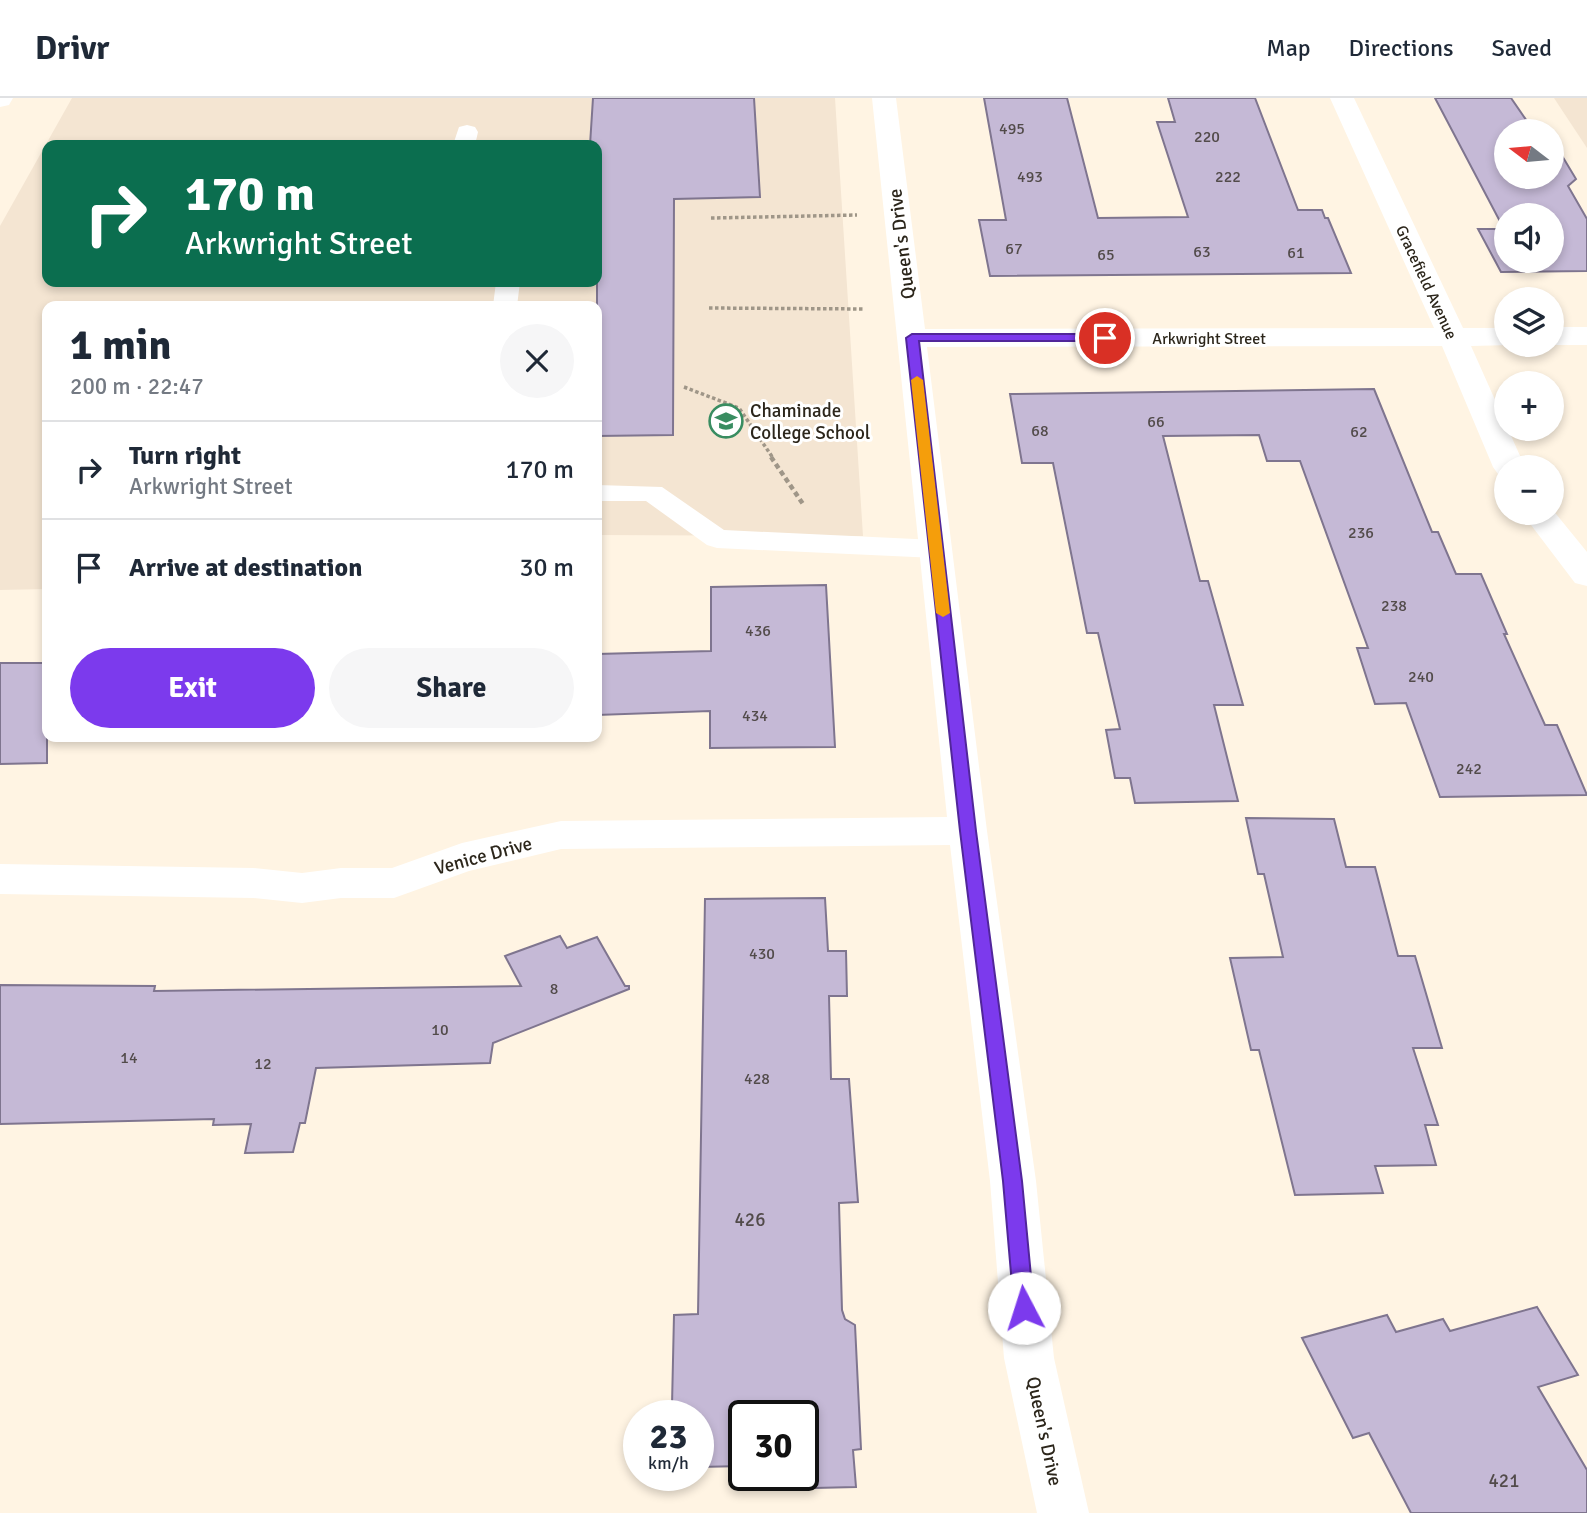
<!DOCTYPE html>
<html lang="en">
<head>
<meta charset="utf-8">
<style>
	:root { --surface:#fff; --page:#f6f6f7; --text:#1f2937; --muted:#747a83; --line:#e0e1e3; --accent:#7c3aed }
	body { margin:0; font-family:Signika,sans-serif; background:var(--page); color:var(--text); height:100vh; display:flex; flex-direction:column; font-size:26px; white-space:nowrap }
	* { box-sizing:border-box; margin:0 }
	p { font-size:23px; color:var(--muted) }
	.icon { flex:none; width:38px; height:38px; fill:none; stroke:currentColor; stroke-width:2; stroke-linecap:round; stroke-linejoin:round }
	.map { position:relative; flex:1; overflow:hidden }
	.sheet { position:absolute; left:42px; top:203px; width:560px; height:441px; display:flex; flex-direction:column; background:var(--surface); border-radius:14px; box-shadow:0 4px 10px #0003 }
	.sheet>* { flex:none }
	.guide { position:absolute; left:42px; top:42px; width:560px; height:147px; border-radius:14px; box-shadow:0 4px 10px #0003; background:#0b6e4f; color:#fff; overflow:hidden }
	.needle { width:46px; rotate:286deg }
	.tools { position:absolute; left:1494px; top:21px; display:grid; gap:14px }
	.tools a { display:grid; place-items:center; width:70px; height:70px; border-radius:50%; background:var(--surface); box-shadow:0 4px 10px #0003; font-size:35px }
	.speed { position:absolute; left:623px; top:1302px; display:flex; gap:14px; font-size:35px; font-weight:700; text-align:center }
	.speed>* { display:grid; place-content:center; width:91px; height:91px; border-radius:50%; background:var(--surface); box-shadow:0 4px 10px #0003; line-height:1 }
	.speed small { font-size:18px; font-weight:400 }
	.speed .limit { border:4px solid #111; border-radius:10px; background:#fff; color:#111 }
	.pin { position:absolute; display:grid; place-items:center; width:60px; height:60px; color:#fff; margin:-30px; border:4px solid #fff; border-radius:50%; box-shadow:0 2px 7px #0007 }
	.me { position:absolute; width:77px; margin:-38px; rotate:355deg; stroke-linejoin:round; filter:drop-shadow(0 0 5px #0008) }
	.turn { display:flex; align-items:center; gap:24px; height:147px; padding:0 28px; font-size:32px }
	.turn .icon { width:91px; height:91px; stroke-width:2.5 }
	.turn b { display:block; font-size:49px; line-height:60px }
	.round { display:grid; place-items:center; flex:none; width:74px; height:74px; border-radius:37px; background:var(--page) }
	.headline { display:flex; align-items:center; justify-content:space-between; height:119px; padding:0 28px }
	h1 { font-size:42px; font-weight:700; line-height:52px }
	.action { display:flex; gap:14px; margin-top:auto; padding:14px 28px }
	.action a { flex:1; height:80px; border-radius:42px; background:var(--accent); color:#fff; font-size:28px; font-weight:700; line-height:80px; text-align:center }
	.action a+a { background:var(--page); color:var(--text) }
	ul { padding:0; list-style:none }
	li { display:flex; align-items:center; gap:21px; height:98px; padding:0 28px; border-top:2px solid var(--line) }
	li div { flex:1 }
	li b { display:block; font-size:26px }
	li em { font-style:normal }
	header { display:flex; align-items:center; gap:42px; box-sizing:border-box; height:98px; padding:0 35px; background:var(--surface); border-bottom:2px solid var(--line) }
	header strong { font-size:33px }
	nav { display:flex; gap:38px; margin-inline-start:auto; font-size:24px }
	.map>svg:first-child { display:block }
	.education { fill:#f4e5d2; fill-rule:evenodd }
	.building { fill:#c5b9d6; stroke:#7f758f; stroke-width:2; fill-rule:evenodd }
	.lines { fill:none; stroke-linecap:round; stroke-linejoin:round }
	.path-far1 { stroke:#9f9688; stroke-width:3.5; stroke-dasharray:3.5 2.5; stroke-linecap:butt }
	.path { stroke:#9f9688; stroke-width:4.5; stroke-dasharray:5 3.5; stroke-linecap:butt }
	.service { fill:#fff; fill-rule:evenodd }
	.minor { fill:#fff; fill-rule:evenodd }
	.tertiary { fill:#fff; fill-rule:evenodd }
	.route { fill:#7c3aed; stroke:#51269a; stroke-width:2 }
	.slow { fill:#f59e0b }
	.labels { text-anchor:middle; stroke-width:6; stroke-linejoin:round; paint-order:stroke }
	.number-label { font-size:16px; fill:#524b4a }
	.far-street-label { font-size:16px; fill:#2c261b; stroke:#fff }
	.street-label { font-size:19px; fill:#2c261b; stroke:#fff }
	.poi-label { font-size:19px; fill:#2c261b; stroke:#fff; text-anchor:start }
	.near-number-label { font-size:19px; fill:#524b4a }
</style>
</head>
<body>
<header>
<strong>Drivr</strong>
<nav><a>Map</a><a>Directions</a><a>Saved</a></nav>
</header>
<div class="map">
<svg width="1587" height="1415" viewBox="0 0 1587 1415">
	<rect width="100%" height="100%" fill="#fff4e3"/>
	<!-- education -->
	<g class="education">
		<path d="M 72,0 L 835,0 L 863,438 L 597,437 L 597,208 L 47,208 L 47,491 L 0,492 L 0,128 ZM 47,47 L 597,47 L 597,184 L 47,184 Z"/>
		<path d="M 1554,0 L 1587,0 L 1587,50 Z"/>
	</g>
	<!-- building -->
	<g class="building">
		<path d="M 593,0 L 754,0 L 760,99 L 674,101 L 673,337 L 597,338 L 597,47 L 590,47 Z"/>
		<path d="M 984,0 L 1067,0 L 1098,120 L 1188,119 L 1157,24 L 1175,24 L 1168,0 L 1255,0 L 1298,112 L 1322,112 L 1325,120 L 1328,120 L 1351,175 L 990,178 L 979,122 L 1006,122 Z"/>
		<path d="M 1435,0 L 1511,0 L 1529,26 L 1544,26 L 1548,33 L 1507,33 L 1507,79 L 1552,79 L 1552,41 L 1576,81 L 1568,88 L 1587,121 L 1587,173 L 1501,174 L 1478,131 L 1504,131 ZM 1507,117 L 1552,117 L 1552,163 L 1507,163 Z"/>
		<path d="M 1374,291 L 1432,434 L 1438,434 L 1456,476 L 1481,476 L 1507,536 L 1504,536 L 1545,627 L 1557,627 L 1587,697 L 1440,699 L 1406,605 L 1375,606 L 1357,550 L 1368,550 L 1300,363 L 1267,363 L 1259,337 L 1163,338 L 1200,483 L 1208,483 L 1243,607 L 1214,607 L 1238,703 L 1135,705 L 1130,680 L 1115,680 L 1106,632 L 1120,631 L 1098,535 L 1087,535 L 1053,365 L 1022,365 L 1010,296 Z"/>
		<path d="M 826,487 L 835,649 L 710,650 L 710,613 L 597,617 L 597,556 L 711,553 L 711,489 Z"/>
		<path d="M 0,565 L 47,565 L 47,665 L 0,666 Z"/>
		<path d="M 1246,720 L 1334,721 L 1346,769 L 1375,769 L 1398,858 L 1415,858 L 1442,950 L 1413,950 L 1438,1027 L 1425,1027 L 1436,1067 L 1375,1068 L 1383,1095 L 1295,1097 L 1259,952 L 1251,952 L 1230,860 L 1283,859 L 1264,776 L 1258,776 Z"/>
		<path d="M 825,800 L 828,853 L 846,853 L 847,898 L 829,898 L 831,981 L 849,981 L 858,1104 L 839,1105 L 842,1212 L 845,1221 L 855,1227 L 861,1351 L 853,1352 L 856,1389 L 772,1391 L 771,1377 L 803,1377 L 803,1318 L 744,1318 L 744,1368 L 698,1369 L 698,1318 L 686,1318 L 686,1307 L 672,1307 L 674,1217 L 698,1216 L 705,801 Z"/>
		<path d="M 560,838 L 567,850 L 597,839 L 625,888 L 629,888 L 629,891 L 493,945 L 490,965 L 316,970 L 305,1025 L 300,1025 L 293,1054 L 245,1055 L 251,1026 L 213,1027 L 214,1021 L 0,1026 L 0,887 L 155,888 L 154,893 L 521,888 L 505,858 Z"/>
		<path d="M 1537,1209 L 1578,1277 L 1538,1289 L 1587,1372 L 1587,1415 L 1411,1415 L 1369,1335 L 1353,1340 L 1302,1240 L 1387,1217 L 1396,1234 L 1443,1221 L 1450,1233 Z"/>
	</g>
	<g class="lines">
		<!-- path-far1 -->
		<g class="path-far1">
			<path d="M 711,120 L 857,117"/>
			<path d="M 709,210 L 865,211"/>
			<path d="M 684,289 L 739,310 L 773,360"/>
		</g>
		<!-- path -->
		<path class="path" d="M 771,359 L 803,406"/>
		<!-- service -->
		<g class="service">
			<path d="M 467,27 L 475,29 L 478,34 L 475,47 L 453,47 L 459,29 Z"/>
			<path d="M 496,184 L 520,184 L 517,208 L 493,208 Z"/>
			<path d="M 597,387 L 662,389 L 724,432 L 936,442 L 946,445 L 950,451 L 946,457 L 936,460 L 717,450 L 707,447 L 646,403 L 597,403 Z"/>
		</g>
		<!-- minor -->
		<g class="minor">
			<path d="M 872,0 L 896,0 L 925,231 L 1434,230 L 1330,0 L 1354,0 L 1463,230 L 1507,230 L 1507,247 L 1511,247 L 1471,248 L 1525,369 L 1507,369 L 1507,378 L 1498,376 L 1493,369 L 1442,248 L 927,249 L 987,733 L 1036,1083 L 1054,1260 L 1089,1415 L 1037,1415 L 1004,1260 L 990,1083 L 950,747 L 561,751 L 469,773 L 394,800 L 341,800 L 302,805 L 253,800 L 0,796 L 0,766 L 253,770 L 302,775 L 341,770 L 392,770 L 462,745 L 561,723 L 947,719 Z"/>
			<rect x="1552" y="229" width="35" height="18"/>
			<path d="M 1552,411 L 1587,454 L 1587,488 L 1575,485 L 1522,415 L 1552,415 Z"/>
		</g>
		<!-- tertiary -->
		<path class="tertiary" d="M 0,0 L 13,0 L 9,7 L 0,9 Z"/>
	</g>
	<!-- route -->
	<path class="route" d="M 912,236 L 1105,236 L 1111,240 L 1105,243 L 919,243 L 976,733 L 1022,1083 L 1034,1210 L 1032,1216 L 1024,1219 L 1017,1216 L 1014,1210 L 1003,1083 L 960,733 L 906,240 Z"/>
	<!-- slow -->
	<path class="slow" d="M 917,278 L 923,282 L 950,515 L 943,519 L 936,515 L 911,282 Z"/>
	<!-- icons -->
	<defs>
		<symbol id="school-ring" viewBox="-11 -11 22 22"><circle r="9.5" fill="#fff" stroke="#398d61" stroke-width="1.5"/><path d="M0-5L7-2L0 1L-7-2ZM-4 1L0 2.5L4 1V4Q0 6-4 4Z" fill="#398d61"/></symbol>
	</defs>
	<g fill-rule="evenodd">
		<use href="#school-ring" x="707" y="304" width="38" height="38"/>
	</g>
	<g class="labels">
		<!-- number labels -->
		<g class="number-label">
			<text x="1012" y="36">495</text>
			<text x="1207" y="44">220</text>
			<text x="1030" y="84">493</text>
			<text x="1228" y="84">222</text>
			<text x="1014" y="156">67</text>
			<text x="1202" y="159">63</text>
			<text x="1296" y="160">61</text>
			<text x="1106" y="162">65</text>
			<text x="1156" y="329">66</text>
			<text x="1040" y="338">68</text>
			<text x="1359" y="339">62</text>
			<text x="1361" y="440">236</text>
			<text x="1394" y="513">238</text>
			<text x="758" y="538">436</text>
			<text x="1421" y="584">240</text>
			<text x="755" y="623">434</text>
			<text x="1469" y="676">242</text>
			<text x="762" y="861">430</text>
			<text x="554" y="896">8</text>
			<text x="440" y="937">10</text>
			<text x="129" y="965">14</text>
			<text x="263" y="971">12</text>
			<text x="757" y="986">428</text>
		</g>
		<!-- far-street labels -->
		<g class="far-street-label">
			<text transform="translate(1427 184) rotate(65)" y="6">Gracefield Avenue</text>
			<text x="1209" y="246">Arkwright Street</text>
		</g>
		<!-- street labels -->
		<g class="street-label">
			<text transform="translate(901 146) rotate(-97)" y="7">Queen's Drive</text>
			<text transform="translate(483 757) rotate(-15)" y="7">Venice Drive</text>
			<text transform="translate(1045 1333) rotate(78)" y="7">Queen's Drive</text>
		</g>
		<!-- poi labels -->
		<g class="poi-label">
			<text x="750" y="319">Chaminade<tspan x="750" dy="22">College School</tspan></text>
		</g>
		<!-- near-number labels -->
		<g class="near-number-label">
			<text x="750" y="1128">426</text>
			<text x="1504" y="1389">421</text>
		</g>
	</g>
</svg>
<div class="tools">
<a><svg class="needle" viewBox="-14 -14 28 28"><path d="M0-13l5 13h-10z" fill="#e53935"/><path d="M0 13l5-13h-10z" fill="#747a83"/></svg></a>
<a><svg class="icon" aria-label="sound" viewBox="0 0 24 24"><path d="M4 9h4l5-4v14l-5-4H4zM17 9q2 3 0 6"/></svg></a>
<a><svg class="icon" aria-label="layers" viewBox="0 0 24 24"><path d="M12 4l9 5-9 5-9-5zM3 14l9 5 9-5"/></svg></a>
<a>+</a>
<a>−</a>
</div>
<div class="speed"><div>23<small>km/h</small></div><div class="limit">30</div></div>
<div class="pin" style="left:1105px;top:240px;background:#d93025"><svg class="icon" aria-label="arrive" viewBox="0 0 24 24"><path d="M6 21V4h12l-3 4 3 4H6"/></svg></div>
<svg class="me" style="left:1024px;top:1210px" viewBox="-20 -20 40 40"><circle r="19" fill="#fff"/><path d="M0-13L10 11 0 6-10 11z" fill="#7c3aed"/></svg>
<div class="guide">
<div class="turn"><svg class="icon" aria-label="right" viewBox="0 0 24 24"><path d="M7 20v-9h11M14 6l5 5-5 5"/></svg><div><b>170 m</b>Arkwright Street</div></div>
</div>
<section class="sheet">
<div class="headline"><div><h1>1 min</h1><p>200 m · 22:47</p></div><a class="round"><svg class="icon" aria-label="close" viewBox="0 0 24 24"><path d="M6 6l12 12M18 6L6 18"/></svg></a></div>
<ul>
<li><svg class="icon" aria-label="right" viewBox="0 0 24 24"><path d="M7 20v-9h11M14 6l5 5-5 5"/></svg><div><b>Turn right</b><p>Arkwright Street</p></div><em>170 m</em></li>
<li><svg class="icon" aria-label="arrive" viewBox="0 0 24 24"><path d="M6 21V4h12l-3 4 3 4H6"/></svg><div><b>Arrive at destination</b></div><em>30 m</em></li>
</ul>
<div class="action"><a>Exit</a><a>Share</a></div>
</section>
</div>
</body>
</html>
